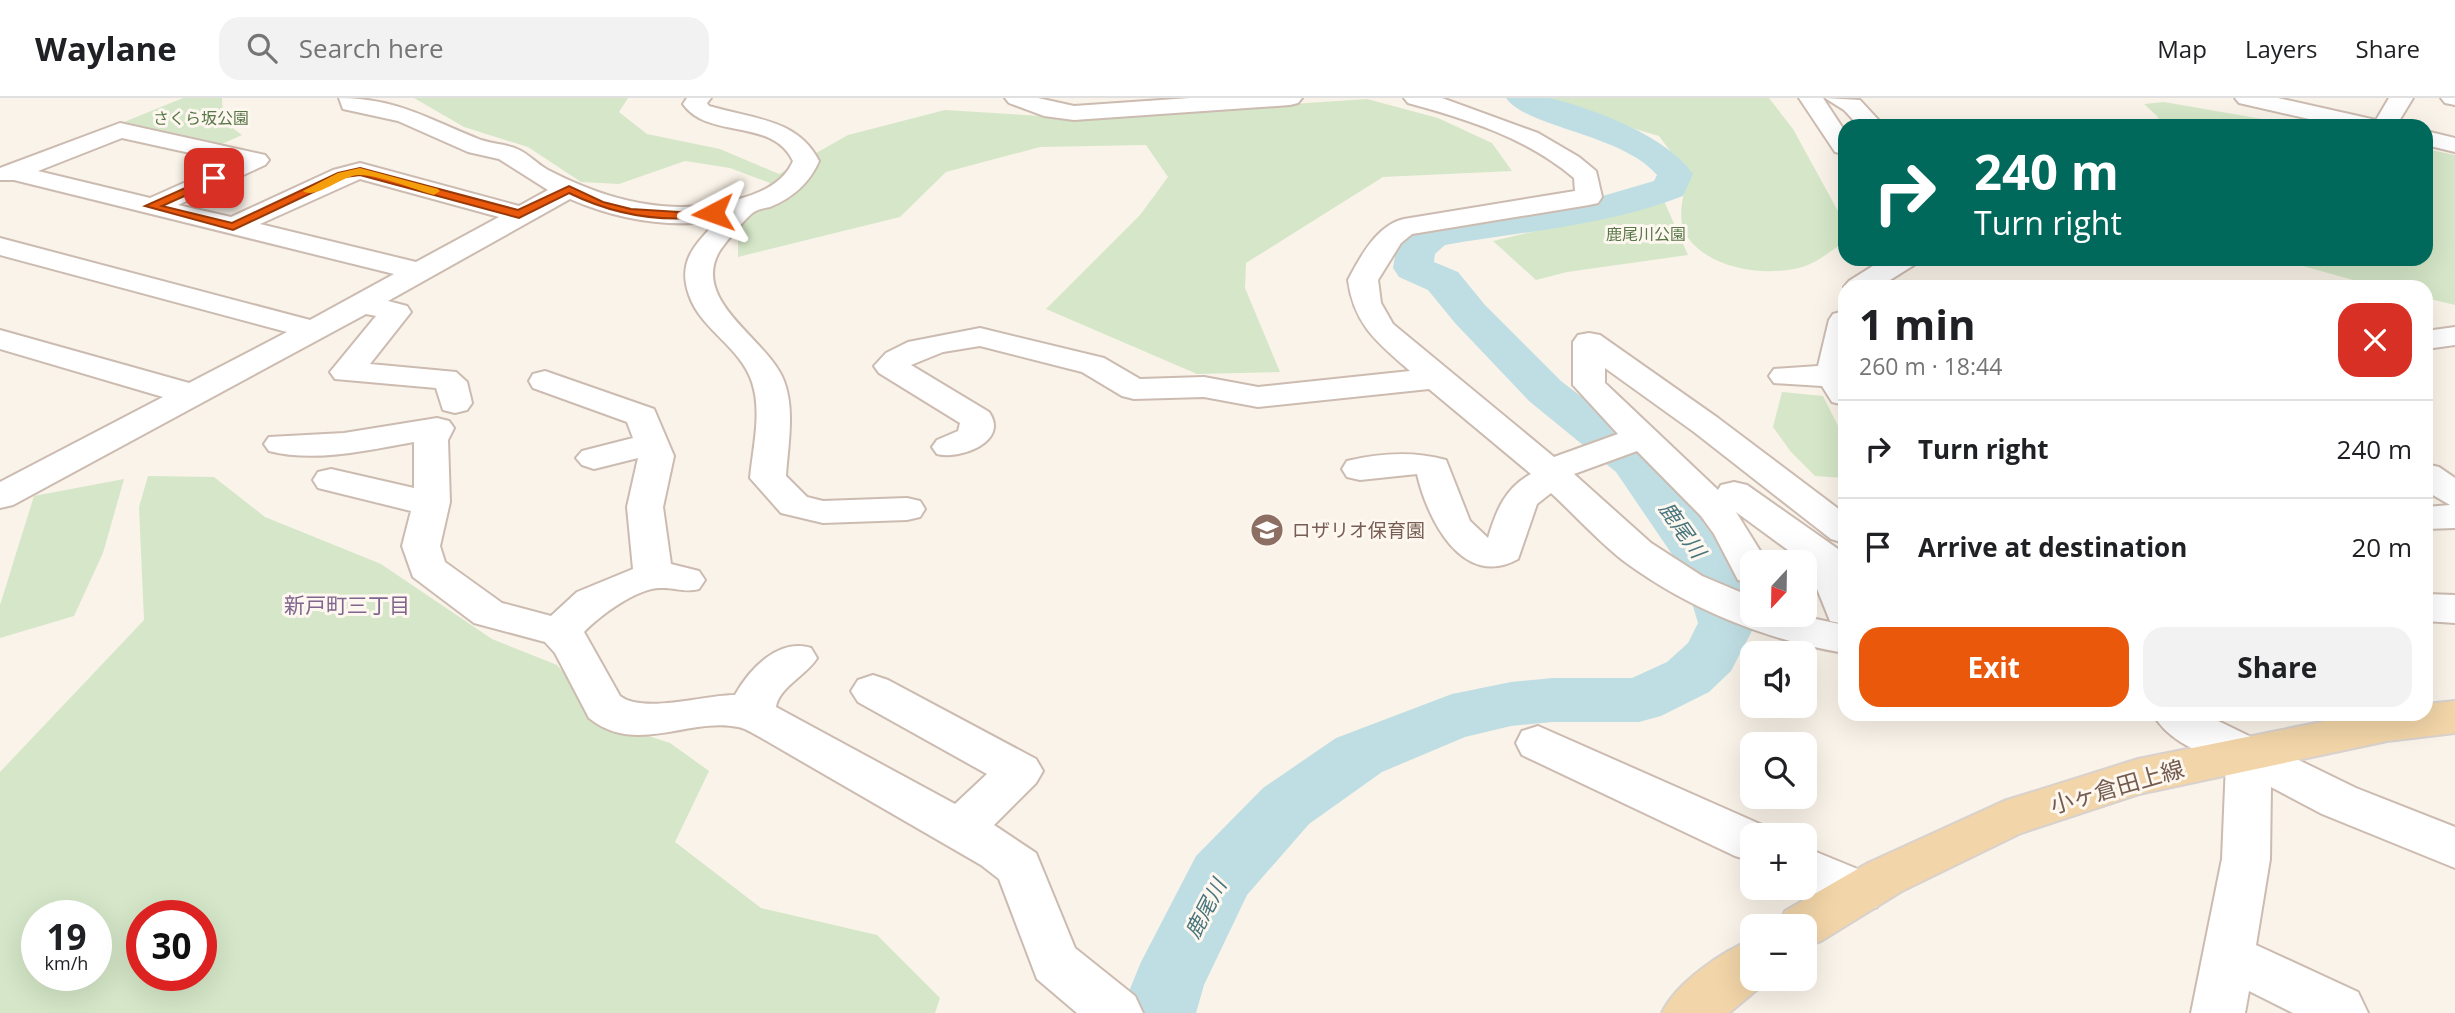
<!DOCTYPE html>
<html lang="en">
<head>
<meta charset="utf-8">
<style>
	:root { --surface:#fff; --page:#f2f2f2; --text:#202124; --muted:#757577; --line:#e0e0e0; --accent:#ea580c }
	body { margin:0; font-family:"Open Sans","Noto Sans JP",sans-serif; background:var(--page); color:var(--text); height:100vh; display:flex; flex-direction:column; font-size:26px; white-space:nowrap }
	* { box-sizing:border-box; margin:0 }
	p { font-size:23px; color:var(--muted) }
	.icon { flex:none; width:38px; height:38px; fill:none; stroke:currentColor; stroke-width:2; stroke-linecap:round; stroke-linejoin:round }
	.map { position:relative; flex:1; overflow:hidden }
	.side { position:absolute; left:1838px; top:182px; width:595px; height:441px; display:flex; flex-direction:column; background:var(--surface); border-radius:21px; box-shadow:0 7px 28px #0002 }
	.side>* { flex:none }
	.banner { position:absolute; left:1838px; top:21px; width:595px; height:147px; border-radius:21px; box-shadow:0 7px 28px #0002; background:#00695c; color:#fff; overflow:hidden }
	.needle { width:46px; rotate:202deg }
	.fabs { position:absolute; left:1740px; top:452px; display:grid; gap:14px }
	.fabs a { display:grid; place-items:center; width:77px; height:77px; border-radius:14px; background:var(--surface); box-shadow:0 7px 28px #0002; font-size:35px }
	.speed { position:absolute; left:21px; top:802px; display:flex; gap:14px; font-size:35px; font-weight:700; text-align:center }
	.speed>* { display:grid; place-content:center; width:91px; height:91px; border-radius:50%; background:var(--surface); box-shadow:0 7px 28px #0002; line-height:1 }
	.speed small { font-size:18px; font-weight:400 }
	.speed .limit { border:10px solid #d22; background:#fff; color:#111 }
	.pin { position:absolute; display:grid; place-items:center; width:60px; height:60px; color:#fff; margin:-30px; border-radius:14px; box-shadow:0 4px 10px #0006 }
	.me { position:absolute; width:77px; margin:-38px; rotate:266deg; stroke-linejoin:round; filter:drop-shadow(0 0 5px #0008) }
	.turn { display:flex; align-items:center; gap:24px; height:147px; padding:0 21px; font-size:32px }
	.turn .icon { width:91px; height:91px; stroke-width:2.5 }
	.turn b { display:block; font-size:49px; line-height:60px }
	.round { display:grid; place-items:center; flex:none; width:74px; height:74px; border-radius:21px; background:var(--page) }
	.headline { display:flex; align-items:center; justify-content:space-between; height:119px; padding:0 21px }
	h1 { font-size:42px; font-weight:700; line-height:52px }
	.button { display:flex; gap:14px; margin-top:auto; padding:14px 21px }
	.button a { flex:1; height:80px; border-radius:21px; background:var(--accent); color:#fff; font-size:28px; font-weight:700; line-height:80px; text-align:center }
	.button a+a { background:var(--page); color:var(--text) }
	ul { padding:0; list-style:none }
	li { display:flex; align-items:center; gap:21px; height:98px; padding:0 21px; border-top:2px solid var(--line) }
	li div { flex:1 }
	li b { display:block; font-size:26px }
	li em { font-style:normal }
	header { display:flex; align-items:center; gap:42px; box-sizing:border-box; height:98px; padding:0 35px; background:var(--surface); border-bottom:2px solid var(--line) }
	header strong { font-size:33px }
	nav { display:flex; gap:38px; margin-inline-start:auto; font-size:24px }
	.search { width:490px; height:63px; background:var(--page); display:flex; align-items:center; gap:18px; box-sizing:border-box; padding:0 24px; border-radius:21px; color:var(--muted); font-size:26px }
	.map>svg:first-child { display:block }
	.green { fill:#d5e7c8; fill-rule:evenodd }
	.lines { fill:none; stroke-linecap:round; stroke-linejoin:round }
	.river { fill:#bfdee3; fill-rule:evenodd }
	.minor-casing { stroke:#ccbbb0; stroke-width:4 }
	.major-casing { stroke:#d8d1ce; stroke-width:4 }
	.minor { fill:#fff; fill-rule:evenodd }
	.major { fill:#f2d5a8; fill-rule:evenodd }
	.route { fill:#ea580c; stroke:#983908; stroke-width:2 }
	.slow { fill:#f59e0b }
	.labels { text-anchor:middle; stroke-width:6; stroke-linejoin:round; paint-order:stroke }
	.far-park-label { font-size:16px; fill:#577748; stroke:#fdf7ef }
	.education-label { font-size:19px; fill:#785e54; stroke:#fdf7ef; text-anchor:start }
	.water-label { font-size:21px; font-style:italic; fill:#47757d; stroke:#fdf7ef }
	.neighbourhood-label { font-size:21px; fill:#80668e; stroke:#fdf7ef }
	.near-street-label { font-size:23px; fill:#735b4f; stroke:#fdf7ef }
</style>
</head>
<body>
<header>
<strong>Waylane</strong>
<div class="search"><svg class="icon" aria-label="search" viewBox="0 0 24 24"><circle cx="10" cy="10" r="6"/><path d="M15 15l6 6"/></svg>Search here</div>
<nav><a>Map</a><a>Layers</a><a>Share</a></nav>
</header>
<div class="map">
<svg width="2455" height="915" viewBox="0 0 2455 915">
	<rect width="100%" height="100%" fill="#faf3e9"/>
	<!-- green -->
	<g class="green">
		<path d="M 183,0 L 222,0 L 223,23 L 242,37 L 222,46 L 124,24 Z"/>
		<path d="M 414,0 L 628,0 L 619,14 L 647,36 L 720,51 L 779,76 L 848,37 L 945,12 L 1042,18 L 1141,16 L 1367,1 L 1438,20 L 1492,45 L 1512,73 L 1383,79 L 1246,165 L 1245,190 L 1280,274 L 1197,276 L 1046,211 L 1140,117 L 1168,79 L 1146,47 L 1040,49 L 946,74 L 900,119 L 738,159 L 738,128 L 770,85 L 730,70 L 685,63 L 619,86 L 581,84 L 528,49 L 464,29 Z"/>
		<path d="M 1546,0 L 1769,0 L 1793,31 L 1844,124 L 1844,144 C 1832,152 1817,165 1802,169 C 1767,179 1712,172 1688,140 C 1675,123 1684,95 1688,77 L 1659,38 L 1554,7 Z"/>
		<path d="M 2164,4 L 2302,28 L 2162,28 L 2157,18 L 2144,6 Z"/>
		<path d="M 2426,51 L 2455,57 L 2455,207 L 2426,200 L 2426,189 L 2378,189 L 2278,161 L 2426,161 Z"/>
		<path d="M 1664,103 L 1688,157 L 1567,174 L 1536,182 L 1493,143 Z"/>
		<path d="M 1782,294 L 1823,298 L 1844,340 L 1844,380 L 1815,378 L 1791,354 L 1773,329 Z"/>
		<path d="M 148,378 L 214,379 L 265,419 L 381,466 L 492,541 L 557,567 L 606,624 L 670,645 L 709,673 L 675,744 L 761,810 L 877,837 L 940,900 L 935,915 L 0,915 L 0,674 L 144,522 L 139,409 ZM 37,817 L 96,817 L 96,877 L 37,877 ZM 142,817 L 201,817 L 201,877 L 142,877 Z"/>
		<path d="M 124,381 L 103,455 L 74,518 L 0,540 L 0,507 L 34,398 Z"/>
	</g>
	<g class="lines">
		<!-- river -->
		<path class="river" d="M 1506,0 C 1519,0 1537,0 1550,0 C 1594,11 1667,38 1693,76 L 1683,98 C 1606,128 1525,133 1445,147 L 1435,156 L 1434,164 L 1458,174 L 1485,207 L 1561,283 L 1652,353 L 1736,470 L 1756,525 L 1731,573 L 1709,594 L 1661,618 L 1639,624 L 1553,624 L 1511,628 L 1465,639 L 1382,674 L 1309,726 L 1247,797 L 1204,887 L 1196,915 L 1120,915 L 1141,864 L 1196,758 L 1263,690 L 1336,640 L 1452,596 L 1511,584 L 1553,580 L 1632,580 L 1667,564 L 1688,545 L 1698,525 L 1682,471 L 1616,374 L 1529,303 L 1455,225 L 1428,192 L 1399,179 L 1393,170 L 1396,152 L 1418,130 L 1582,104 L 1654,83 L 1657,77 C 1622,36 1527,30 1506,0 Z"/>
		<defs>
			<g id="minor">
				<path d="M 339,0 C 397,0 430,22 481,42 C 493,46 506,46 517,51 C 529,56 537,66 548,72 C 608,103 672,120 739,101 C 761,95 784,85 793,63 C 772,19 708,42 683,6 L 687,0 L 711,0 L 707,5 L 709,8 C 751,21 797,20 819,63 C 809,86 792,100 770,109 C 765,110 758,111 754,114 C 747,118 724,146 719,154 C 691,204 768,241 784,283 C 795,312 788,347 786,378 L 807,399 L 823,403 L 907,400 L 920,403 L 925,411 L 920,419 L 907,422 L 823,425 L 781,415 L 750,380 C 753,349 762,314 752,284 C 740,248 701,232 689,197 C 677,163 695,147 717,123 C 667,130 616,121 570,101 L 388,203 L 407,208 L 411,214 L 370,266 L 456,274 L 467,284 L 472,305 L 467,312 L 455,315 L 443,312 L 436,290 L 335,281 L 330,274 L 376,218 L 366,216 L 13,407 L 0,410 L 0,384 L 163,299 L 0,251 L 0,232 L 189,285 L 287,234 L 0,157 L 0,140 L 310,222 L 394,176 L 14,82 L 0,82 L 0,70 L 120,25 L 265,57 L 269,62 L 265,67 L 178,107 L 231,119 L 333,72 L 360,65 L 519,108 L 548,92 L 499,61 L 468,54 L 398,23 L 343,11 ZM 122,40 L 231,64 L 150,100 L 38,73 ZM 360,81 L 499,119 L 416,164 L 260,126 Z"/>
				<path d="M 1005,0 L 1038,0 L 1074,8 L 1190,0 L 1302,0 L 1298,5 L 1290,7 L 1074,22 L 1044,18 L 1009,5 Z"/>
				<path d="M 1404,0 L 1442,0 L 1538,35 L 1579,59 L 1596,73 L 1602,99 L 1598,105 L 1589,107 L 1412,136 L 1401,145 L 1378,182 L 1381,205 L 1393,226 L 1554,359 L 1618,336 L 1573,287 L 1573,244 L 1578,237 L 1589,235 L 1600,237 L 1718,320 L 1844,415 L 1844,445 L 1831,441 L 1694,334 L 1605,270 L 1605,285 L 1718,392 L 1721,387 L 1734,384 L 1747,387 L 1838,451 L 1844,463 L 1844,526 L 1830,523 L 1807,466 L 1736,414 L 1767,464 L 1752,464 L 1752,486 L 1738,482 L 1714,436 L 1701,418 L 1637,353 L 1574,376 L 1651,445 L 1702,478 L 1752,499 L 1752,516 L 1792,516 L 1844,527 L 1844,555 C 1766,542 1689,511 1625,464 C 1599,444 1575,417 1551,395 L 1537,406 L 1518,461 C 1462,492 1427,420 1417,376 L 1360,382 L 1347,379 L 1342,371 L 1347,363 C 1381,355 1413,353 1446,362 L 1470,423 L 1488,440 C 1496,413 1505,390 1531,376 L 1429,291 L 1258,309 L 1204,299 L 1134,301 L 1122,298 L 1082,274 L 980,248 L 943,254 L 911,267 L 989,314 C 1010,344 959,362 937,356 L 932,349 L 937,342 L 958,333 L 960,325 L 879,275 L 874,268 L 886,255 L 908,244 L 980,230 L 1104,260 L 1140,281 L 1204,279 L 1258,289 L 1410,273 C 1378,245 1354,227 1348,182 C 1360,159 1377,127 1404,121 L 1575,93 L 1574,80 C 1527,40 1467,21 1408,5 Z"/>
				<path d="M 1799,0 L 1823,0 L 1844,32 L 1844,56 L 1835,54 Z"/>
				<path d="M 1825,0 L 1860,2 L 1884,28 L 1859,28 L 1844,12 Z"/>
				<path d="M 2235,0 L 2278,0 L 2376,22 L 2389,0 L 2413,0 L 2396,28 L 2340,28 L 2239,5 Z"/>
				<path d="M 2441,0 L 2455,0 L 2455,7 L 2445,5 Z"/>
				<path d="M 2426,33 L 2455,40 L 2455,54 L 2426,47 Z"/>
				<path d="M 1884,161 L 1918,161 L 1914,167 L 1879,189 L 1844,189 L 1849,183 Z"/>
				<path d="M 1844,213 L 1844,307 L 1832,304 L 1822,288 L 1774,285 L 1769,278 L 1774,271 L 1818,268 L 1829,222 L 1833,216 Z"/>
				<path d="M 2455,229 L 2455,247 L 2426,251 L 2426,233 Z"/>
				<path d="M 545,273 L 654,311 L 674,358 L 663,409 L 671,466 L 699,473 L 705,482 L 699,491 C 684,495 675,489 660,490 C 637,490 599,518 584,534 L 620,598 C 643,616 705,597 735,597 C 750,570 779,540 811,550 L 817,560 C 807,577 779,589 776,609 L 955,706 L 987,676 L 858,604 L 851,593 L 858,582 L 873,577 L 888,582 L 1036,661 L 1043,673 L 1036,685 L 994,727 L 1036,755 L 1075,850 L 1135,898 L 1143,915 L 1077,915 L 1037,881 L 999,781 L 981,767 L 758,638 C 752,635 745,630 738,629 C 688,619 636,658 589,620 L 555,555 L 545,544 L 474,525 L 413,479 L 402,448 L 411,413 L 318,390 L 313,382 L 318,374 L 331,371 L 414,390 L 414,344 C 368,352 315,365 269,353 L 264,346 L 269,339 L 344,335 L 437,320 L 449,323 L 454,330 L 448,342 L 450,404 L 440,448 L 445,464 L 502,505 L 551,518 L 577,494 L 633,471 L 627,409 L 638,360 L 594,371 L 582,367 L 576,360 L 582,353 L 633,340 L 627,324 L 533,290 L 529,283 L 533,276 Z"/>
				<path d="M 2426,366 L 2439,369 L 2455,380 L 2455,430 L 2426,431 L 2426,409 L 2450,407 L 2426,393 Z"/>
				<path d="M 2426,496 L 2455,497 L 2455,525 L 2426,523 Z"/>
				<path d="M 2153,616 L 2204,616 L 2356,690 L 2455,729 L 2455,770 L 2322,716 L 2271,689 L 2270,761 L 2256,847 L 2358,894 L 2368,915 L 2293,915 L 2249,893 L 2245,915 L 2191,915 L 2222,761 L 2226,665 C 2198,653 2169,644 2153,616 Z"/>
				<path d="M 1538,628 L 1769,730 L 1772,737 L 1752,737 L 1752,763 L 1735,758 L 1522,657 L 1516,645 L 1522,633 Z"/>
				<path d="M 1804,749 L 1877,779 L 1884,794 L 1877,809 L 1859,815 L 1800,789 L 1804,789 Z"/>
			</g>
			<g id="major">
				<path d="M 2455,603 L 2455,635 L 2387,643 L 2139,696 L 2021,735 L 1902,793 L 1821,843 L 1804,849 L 1804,828 L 1778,828 L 1785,813 L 1868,765 L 2004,703 L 2138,661 L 2361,616 L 2426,616 L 2426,606 Z"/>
				<path d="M 1752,842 L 1752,880 L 1771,880 L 1729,915 L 1662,915 C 1675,886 1722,853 1752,842 Z"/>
			</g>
		</defs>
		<!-- minor casing -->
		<use href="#minor" class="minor-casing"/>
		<!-- major casing -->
		<use href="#major" class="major-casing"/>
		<!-- minor -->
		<use href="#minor" class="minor"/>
		<!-- major -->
		<use href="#major" class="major"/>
	</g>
	<!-- route -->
	<path class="route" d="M 360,70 L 518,112 L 569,88 L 603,104 L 631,111 L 679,114 L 713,112 L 719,115 C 712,120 702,119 692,120 C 648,123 608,114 569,95 L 519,120 L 360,77 L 345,79 L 233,132 L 145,108 L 214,77 L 220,80 L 218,83 L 162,108 L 232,125 L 338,75 Z"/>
	<!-- slow -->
	<path class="slow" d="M 360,70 L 438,91 L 440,93 L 434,97 C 413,91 380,77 359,77 C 342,77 316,102 303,93 L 338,75 Z"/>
	<!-- icons -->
	<defs>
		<symbol id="school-disc" viewBox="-11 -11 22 22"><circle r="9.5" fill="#8d6e63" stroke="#fdf7ef"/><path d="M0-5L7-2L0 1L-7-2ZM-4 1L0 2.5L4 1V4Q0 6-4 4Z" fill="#fff"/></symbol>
	</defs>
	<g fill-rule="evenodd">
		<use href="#school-disc" x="1248" y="413" width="38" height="38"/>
	</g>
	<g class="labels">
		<!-- far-park labels -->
		<g class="far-park-label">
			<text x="201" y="26">さくら坂公園</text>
			<text x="1646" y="142">鹿尾川公園</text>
		</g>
		<!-- education labels -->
		<g class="education-label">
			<text x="1292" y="439">ロザリオ保育園</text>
		</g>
		<!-- water labels -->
		<g class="water-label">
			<text transform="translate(1682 432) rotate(55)" y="7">鹿尾川</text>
			<text transform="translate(1206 811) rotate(-62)" y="7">鹿尾川</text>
		</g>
		<!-- neighbourhood labels -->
		<g class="neighbourhood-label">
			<text x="347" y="515">新戸町三丁目</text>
		</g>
		<!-- near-street labels -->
		<g class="near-street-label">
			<text transform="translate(2117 689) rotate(-16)" y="8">小ヶ倉田上線</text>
		</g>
	</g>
</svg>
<div class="fabs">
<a><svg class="needle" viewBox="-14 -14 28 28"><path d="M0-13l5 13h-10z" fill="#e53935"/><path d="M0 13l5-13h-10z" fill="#757577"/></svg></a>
<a><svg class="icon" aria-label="sound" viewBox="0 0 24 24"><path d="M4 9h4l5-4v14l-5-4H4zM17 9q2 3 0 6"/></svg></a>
<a><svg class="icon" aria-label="search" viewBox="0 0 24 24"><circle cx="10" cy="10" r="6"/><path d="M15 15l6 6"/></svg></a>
<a>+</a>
<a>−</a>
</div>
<div class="speed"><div>19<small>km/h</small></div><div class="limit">30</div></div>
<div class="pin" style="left:214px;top:80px;background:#d93025"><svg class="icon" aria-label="arrive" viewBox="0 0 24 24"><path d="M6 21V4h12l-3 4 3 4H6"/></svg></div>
<svg class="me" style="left:713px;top:115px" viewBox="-20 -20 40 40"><path d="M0-17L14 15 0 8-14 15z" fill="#ea580c" stroke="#fff" stroke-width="4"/></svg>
<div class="banner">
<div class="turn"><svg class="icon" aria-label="right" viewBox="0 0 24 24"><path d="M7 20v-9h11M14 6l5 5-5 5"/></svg><div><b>240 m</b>Turn right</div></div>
</div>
<section class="side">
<div class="headline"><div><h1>1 min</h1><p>260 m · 18:44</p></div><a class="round" style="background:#d93025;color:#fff"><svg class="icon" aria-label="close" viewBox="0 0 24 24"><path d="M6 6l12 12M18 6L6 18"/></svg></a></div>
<ul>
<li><svg class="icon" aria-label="right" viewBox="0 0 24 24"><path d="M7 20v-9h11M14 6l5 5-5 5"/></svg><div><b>Turn right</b></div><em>240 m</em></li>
<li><svg class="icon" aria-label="arrive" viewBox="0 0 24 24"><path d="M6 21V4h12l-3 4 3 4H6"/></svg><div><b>Arrive at destination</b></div><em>20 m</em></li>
</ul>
<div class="button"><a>Exit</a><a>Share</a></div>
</section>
</div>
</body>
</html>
